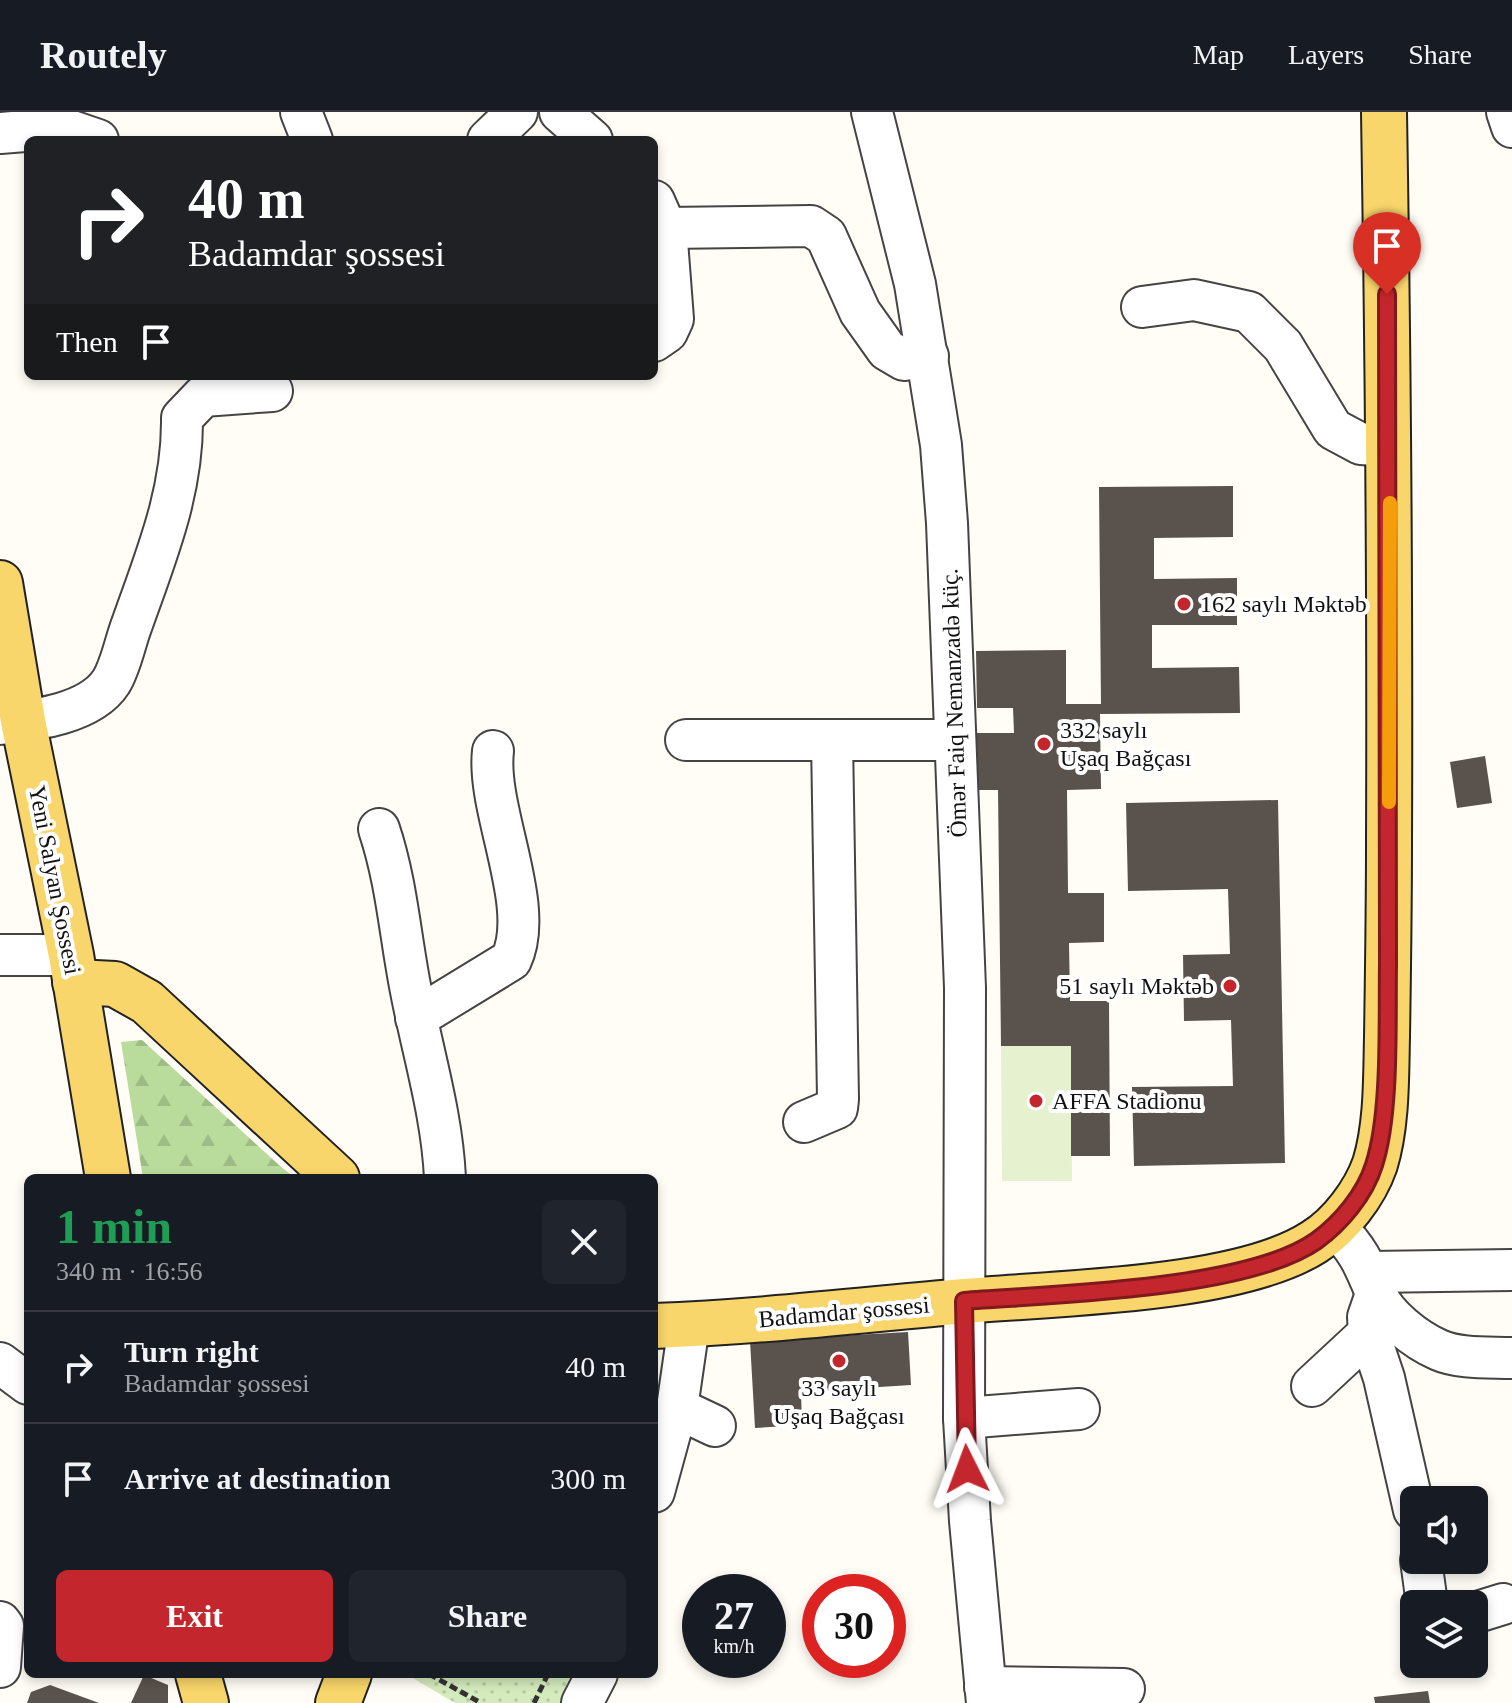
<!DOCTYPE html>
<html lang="en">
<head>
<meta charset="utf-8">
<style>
	:root { --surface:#171b24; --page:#20242c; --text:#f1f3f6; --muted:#9ea1a6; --line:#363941; --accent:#c4262e }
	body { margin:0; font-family:"Times New Roman",serif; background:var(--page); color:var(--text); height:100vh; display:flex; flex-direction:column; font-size:30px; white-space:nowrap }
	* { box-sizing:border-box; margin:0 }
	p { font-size:26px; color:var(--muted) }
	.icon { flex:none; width:44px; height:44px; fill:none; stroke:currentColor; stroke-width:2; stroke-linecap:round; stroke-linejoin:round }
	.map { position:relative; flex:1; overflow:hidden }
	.details { position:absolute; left:24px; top:1062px; width:634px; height:504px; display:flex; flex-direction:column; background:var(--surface); border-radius:12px; box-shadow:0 4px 12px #0003 }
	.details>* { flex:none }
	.banner { position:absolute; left:24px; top:24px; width:634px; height:244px; border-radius:12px; box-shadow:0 4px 12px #0003; background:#202124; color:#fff; overflow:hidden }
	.controls { position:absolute; left:1400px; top:1374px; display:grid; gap:16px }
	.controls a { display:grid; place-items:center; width:88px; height:88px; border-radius:12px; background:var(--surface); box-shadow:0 4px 12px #0003; font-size:40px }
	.speed { position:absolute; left:682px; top:1462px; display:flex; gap:16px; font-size:40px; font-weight:700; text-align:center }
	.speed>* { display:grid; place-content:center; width:104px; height:104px; border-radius:50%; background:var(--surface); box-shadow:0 4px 12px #0003; line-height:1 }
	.speed small { font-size:20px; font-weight:400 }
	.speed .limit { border:12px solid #d22; background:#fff; color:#111 }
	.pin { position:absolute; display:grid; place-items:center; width:68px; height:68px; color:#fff; margin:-82px -34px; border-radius:50% 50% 50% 0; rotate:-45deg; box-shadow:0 0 8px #0007 }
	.pin .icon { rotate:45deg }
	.me { position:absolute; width:88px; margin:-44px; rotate:357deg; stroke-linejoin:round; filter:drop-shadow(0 0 6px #0008) }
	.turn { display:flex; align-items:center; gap:28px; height:168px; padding:0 32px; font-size:36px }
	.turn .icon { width:104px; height:104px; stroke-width:2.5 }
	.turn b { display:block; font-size:56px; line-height:68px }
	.then { display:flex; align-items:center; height:76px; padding:0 32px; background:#0003; gap:16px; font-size:30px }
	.round { display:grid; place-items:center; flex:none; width:84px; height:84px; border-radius:12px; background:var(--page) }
	.summary { display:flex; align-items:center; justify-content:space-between; height:136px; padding:0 32px }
	h1 { font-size:48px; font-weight:600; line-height:60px; color:#1e9e55 }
	.cta { display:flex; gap:16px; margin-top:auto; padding:16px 32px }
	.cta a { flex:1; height:92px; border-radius:12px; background:var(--accent); color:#fff; font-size:32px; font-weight:600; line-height:92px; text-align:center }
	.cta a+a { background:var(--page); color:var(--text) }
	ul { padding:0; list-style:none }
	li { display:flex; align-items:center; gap:24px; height:112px; padding:0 32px; border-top:2px solid var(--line) }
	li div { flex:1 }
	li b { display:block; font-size:30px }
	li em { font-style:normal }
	header { display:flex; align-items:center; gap:48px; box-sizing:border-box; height:112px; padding:0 40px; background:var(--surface); border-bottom:2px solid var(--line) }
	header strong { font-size:38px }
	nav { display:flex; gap:44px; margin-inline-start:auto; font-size:28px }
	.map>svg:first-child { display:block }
	.grass { fill:url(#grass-dots) }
	.forest { fill:url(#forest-firs) }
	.pitch { fill:#e6f2cf }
	.building { fill:#5a524d }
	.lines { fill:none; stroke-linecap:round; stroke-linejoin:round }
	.minor-casing { stroke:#444; stroke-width:44 }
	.major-casing { stroke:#222; stroke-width:48 }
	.path { stroke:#333; stroke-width:5; stroke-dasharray:8 4; stroke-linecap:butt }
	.minor { stroke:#fff; stroke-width:40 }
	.major { stroke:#f9d66b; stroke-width:44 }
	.route-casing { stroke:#7f191e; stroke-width:20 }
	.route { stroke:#c4262e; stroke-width:14 }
	.slow { stroke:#f59e0b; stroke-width:14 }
	.poi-dot { fill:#c4262e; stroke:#fff; stroke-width:3 }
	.labels { text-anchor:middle; stroke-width:8; stroke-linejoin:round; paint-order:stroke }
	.poi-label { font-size:24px; fill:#111; stroke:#fff; text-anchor:start }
	.street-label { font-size:24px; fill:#111; stroke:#fff }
</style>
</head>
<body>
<header>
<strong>Routely</strong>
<nav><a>Map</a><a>Layers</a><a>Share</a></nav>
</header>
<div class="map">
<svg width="1512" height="1591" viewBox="0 0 1512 1591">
	<defs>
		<pattern id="grass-dots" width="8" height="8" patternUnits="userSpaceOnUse" patternTransform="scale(2)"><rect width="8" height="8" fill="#d5ebbd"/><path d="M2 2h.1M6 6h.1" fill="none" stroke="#b6c8a1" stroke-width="1.8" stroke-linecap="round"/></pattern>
		<pattern id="forest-firs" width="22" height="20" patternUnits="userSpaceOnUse" patternTransform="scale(2)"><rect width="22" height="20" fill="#b9dc9c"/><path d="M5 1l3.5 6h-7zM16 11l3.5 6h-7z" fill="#9ebc85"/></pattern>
	</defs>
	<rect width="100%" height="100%" fill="#fffdf5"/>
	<!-- grass -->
	<path class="grass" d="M 406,1562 L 585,1562 L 571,1591 L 455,1591 Z"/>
	<!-- forest -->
	<path class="forest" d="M 142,928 L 279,1053 L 295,1066 L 143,1066 L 121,930 Z"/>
	<!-- pitch -->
	<path class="pitch" d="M 1001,934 L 1071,934 L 1072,1069 L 1002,1069 Z"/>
	<!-- building -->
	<g class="building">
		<path d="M 1233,374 L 1233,425 L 1154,426 L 1154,467 L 1237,466 L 1237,513 L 1152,513 L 1152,556 L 1239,555 L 1240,601 L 1100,602 L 1101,677 L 1067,678 L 1068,781 L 1104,781 L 1104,830 L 1069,831 L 1070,889 L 1109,889 L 1110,1044 L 1071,1044 L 1071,934 L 1001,934 L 998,678 L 977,678 L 977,621 L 1014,621 L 1013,596 L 977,596 L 976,539 L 1066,538 L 1066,592 L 1101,592 L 1099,375 Z"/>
		<path d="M 1485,644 L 1492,691 L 1457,696 L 1450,650 Z"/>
		<path d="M 1278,688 L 1285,1051 L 1134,1054 L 1132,975 L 1233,974 L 1231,908 L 1184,909 L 1183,843 L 1230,842 L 1228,777 L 1128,779 L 1126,691 Z"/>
		<path d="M 908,1220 L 911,1273 L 801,1280 L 802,1313 L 755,1316 L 750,1229 Z"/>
		<path d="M 144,1563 L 168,1573 L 168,1591 L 131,1591 Z"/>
		<path d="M 50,1573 L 99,1591 L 27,1591 L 31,1580 Z"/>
		<path d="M 1428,1579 L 1430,1591 L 1375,1591 L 1374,1585 Z"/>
	</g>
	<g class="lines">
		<defs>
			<g id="minor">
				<path d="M 301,0 L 312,28"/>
				<path d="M 560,0 L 592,28"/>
				<path d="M 872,0 L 915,172 L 941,333 L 947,411 L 965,876 L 964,1306 L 970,1409 L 987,1591"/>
				<path d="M 1507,0 L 1512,15"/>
				<path d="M 0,21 L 63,16 L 98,28"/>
				<path d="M 488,28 L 517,0"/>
				<path d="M 654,89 L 666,116 L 673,207 L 667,220 L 654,229"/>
				<path d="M 666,116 L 811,114 L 826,124 L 860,200 L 887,238 L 904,248 L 928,244"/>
				<path d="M 1142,195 L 1194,188 L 1249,200 L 1283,234 L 1333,317 L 1361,332 L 1390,334"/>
				<path d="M 0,612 C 35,608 90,602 111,570 C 121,554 125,530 132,512 C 156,444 183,380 182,306 L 203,284 L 272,279"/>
				<path d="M 686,628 L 954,628"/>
				<path d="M 379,717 C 397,771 400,824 411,879 C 423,942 442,1002 445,1066"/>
				<path d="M 0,843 L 71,843"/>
				<path d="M 416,906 L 511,848 C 537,794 486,698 493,639"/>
				<path d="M 804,1010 L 837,996 L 838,987 L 832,628"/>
				<path d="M 1335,1114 C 1359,1139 1363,1150 1376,1181 C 1385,1204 1416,1228 1439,1238 C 1459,1247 1490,1245 1512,1246"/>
				<path d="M 1370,1160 L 1512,1158"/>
				<path d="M 1376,1182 L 1368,1205 L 1369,1221 L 1384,1266 L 1414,1398"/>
				<path d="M 0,1251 L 28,1272"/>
				<path d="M 1312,1274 L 1369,1221"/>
				<path d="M 677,1296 L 715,1314"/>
				<path d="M 964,1306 L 1079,1297"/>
				<path d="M 654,1380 L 677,1296 L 689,1213"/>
				<path d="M 1421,1448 L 1427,1492"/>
				<path d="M 1474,1501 L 1503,1492"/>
				<path d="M 0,1510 L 3,1514 L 0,1555"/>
				<path d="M 985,1575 L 1124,1577"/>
				<path d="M 582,1591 L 597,1562"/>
			</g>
			<g id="major">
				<path d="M 0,471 L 23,609 L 71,843 L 108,1066"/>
				<path d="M 75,870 L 115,872 L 147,890 L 337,1066"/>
				<path d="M 654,1214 C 758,1210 861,1198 964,1189 C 1057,1181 1238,1179 1314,1130 C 1340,1114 1365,1081 1375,1052 C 1387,1013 1386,965 1387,925 C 1388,860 1389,796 1389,732 C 1390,488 1388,244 1384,0"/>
				<path d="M 198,1562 L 206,1591"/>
				<path d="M 338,1591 L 349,1562"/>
			</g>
		</defs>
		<!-- minor casing -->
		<use href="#minor" class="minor-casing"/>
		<!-- major casing -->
		<use href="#major" class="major-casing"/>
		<!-- path -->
		<g class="path">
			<path d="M 429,1562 L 481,1591"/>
			<path d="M 534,1591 L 548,1562"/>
		</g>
		<!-- minor -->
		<use href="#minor" class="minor"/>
		<!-- major -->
		<use href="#major" class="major"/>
	</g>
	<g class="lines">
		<defs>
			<path id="route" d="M 967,1357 L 964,1189 C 1052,1182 1246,1178 1316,1129 C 1341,1111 1365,1082 1374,1053 C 1391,1001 1387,909 1388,852 L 1387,182"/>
		</defs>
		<!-- route casing -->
		<use href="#route" class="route-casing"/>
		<!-- route -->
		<use href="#route" class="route"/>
		<!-- slow -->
		<path class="slow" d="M 1389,690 L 1390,391"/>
	</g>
	<!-- markers -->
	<g class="poi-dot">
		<circle cx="1184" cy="492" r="8"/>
		<circle cx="1044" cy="632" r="8"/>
		<circle cx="1230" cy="874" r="8"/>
		<circle cx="1036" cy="989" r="8"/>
		<circle cx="839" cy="1249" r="8"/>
	</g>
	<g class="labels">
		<!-- poi labels -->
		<g class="poi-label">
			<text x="1200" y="500">162 saylı Məktəb</text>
			<text x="1060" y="626">332 saylı<tspan x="1060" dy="28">Uşaq Bağçası</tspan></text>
			<text x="1214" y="882" text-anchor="end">51 saylı Məktəb</text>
			<text x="1052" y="997">AFFA Stadionu</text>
			<text x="839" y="1284" text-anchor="middle">33 saylı<tspan x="839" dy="28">Uşaq Bağçası</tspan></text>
		</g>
		<!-- street labels -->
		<g class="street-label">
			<text transform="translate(954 591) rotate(-92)" y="8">Ömər Faiq Nemanzadə küç.</text>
			<text transform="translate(55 768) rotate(79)" y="8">Yeni Salyan Şossesi</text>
			<text transform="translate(844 1200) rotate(-5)" y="8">Badamdar şossesi</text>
		</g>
	</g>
</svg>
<div class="controls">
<a><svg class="icon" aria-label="sound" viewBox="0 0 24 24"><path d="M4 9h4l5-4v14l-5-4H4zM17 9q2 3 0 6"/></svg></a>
<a><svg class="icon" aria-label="layers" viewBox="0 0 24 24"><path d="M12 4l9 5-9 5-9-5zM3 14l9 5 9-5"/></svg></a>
</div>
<div class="speed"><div>27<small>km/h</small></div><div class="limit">30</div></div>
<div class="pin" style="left:1387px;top:182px;background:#d93025"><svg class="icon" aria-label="arrive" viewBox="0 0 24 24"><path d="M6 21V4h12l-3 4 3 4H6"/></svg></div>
<svg class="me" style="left:967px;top:1357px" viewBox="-20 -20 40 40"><path d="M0-17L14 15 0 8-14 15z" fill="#c4262e" stroke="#fff" stroke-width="4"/></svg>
<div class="banner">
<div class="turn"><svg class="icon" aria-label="right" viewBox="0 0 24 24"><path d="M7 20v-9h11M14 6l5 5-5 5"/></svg><div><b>40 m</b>Badamdar şossesi</div></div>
<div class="then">Then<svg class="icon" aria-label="arrive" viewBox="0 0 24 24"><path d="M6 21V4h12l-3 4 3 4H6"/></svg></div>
</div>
<section class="details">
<div class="summary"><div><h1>1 min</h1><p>340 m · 16:56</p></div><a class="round"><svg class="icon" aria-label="close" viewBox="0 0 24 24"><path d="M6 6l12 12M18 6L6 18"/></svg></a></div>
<ul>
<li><svg class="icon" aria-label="right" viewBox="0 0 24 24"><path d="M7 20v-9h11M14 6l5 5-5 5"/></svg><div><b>Turn right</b><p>Badamdar şossesi</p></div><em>40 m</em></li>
<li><svg class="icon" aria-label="arrive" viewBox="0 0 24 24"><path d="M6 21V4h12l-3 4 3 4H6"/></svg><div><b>Arrive at destination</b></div><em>300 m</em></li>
</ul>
<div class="cta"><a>Exit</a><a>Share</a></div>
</section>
</div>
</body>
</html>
